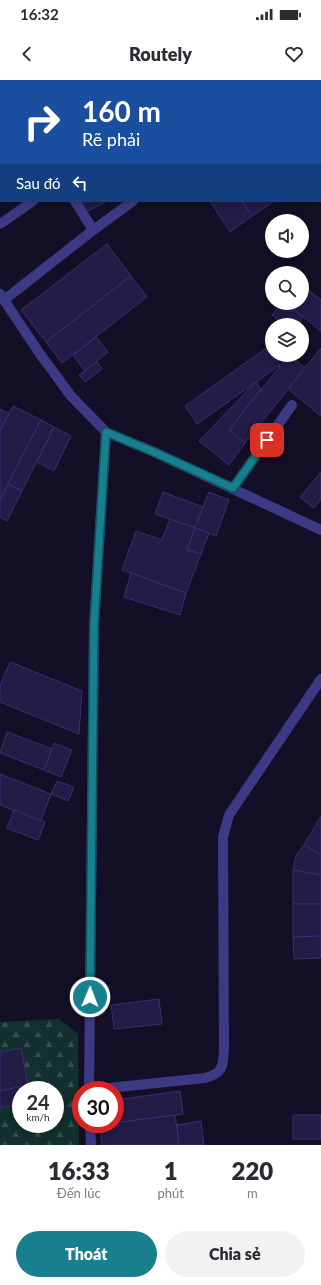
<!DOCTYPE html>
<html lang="vi">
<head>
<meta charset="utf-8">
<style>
	:root { --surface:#fff; --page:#f2f2f3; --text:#2b2b33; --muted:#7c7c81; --accent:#187f8f }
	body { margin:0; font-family:Lato,sans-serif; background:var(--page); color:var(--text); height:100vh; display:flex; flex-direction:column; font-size:15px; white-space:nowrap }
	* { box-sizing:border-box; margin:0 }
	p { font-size:13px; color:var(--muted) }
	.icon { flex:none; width:22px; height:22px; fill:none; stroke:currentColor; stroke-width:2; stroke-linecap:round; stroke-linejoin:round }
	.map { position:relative; height:1065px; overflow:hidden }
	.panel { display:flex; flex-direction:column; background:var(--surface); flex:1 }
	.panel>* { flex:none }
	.hud { position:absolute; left:0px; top:0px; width:321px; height:122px; box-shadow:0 2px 10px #0003; background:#1a4fa0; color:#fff; overflow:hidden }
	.buttons { position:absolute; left:265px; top:134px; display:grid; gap:8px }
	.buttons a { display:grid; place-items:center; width:44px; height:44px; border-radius:50%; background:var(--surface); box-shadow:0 2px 10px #0003; font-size:20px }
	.speed { position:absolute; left:12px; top:1001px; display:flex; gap:8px; font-size:20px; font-weight:700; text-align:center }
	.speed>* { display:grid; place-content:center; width:52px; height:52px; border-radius:50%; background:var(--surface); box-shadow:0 2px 10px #0003; line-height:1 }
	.speed small { font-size:10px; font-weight:400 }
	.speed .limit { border:6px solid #d22; background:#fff; color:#111 }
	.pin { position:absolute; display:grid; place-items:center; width:34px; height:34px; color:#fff; margin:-17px; border-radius:8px; box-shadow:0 2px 6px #0006 }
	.me { position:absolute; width:44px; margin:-22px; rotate:1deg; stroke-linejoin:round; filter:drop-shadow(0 0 3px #0008) }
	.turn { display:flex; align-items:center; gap:14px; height:84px; padding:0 16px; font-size:18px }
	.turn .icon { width:52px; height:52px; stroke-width:2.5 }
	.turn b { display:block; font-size:28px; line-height:34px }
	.then { display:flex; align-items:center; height:38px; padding:0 16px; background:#0003; gap:8px; font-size:15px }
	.eta { display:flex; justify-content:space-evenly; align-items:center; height:68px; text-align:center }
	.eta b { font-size:24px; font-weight:800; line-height:28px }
	.cta { display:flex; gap:8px; margin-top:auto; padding:8px 16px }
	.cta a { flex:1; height:46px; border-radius:24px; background:var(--accent); color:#fff; font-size:16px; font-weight:800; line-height:46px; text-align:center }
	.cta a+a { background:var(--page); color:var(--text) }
	.status { display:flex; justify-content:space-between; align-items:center; height:28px; padding:0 20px; background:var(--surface); direction:ltr }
	.status svg { height:11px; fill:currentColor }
	header { display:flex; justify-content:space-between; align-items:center; height:52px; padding:0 16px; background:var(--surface); font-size:18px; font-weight:800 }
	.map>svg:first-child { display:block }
	.forest { fill:url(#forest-firs); fill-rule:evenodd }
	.building { fill:#241b47; stroke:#3b2d73 }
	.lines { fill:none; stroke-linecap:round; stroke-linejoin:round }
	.lane { stroke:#3d3a85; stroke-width:10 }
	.street { stroke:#3d3a85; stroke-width:10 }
	.route-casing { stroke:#10535d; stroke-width:10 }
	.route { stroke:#187f8f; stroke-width:7 }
</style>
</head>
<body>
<div class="status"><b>16:32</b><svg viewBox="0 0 49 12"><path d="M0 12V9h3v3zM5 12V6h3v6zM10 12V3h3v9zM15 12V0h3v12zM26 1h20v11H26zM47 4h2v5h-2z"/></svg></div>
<header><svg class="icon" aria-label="back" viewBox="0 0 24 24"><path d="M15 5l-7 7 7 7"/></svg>Routely<svg class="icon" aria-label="heart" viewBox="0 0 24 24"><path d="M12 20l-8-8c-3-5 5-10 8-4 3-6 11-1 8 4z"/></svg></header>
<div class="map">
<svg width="321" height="1065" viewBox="0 0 321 1065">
	<defs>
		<pattern id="forest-firs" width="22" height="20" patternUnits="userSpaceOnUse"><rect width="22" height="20" fill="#12302f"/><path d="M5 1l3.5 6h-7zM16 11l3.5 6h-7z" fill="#344d4e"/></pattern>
	</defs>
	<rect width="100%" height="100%" fill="#130f26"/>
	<!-- forest -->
	<path class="forest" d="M 59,939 L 78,954 L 79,1065 L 0,1065 L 0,942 ZM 21,1010 L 55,1010 L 55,1044 L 21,1044 Z"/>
	<!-- building -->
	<g class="building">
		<path d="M 0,0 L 68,0 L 1,1 L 0,27 Z"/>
		<path d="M 183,0 L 227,0 L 228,1 L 181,1 Z"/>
		<path d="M 0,27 L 1,27 L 0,68 Z"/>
		<path d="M 320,29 L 321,30 L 321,73 L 320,71 Z"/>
		<path d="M 79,121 L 107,121 L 85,133 Z"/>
		<path d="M 210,121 L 242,121 L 252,136 L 230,152 Z"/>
		<path d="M 242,121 L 272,121 L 273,122 L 252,136 Z"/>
		<path d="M 107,164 L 131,196 L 46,262 L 21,230 Z"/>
		<path d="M 131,196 L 147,217 L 62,283 L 46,262 Z"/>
		<path d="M 306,208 L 321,220 L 321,251 L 291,227 L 294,223 L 302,223 L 302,213 Z"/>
		<path d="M 282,223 L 286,223 L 303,237 L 297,245 L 284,245 L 272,235 Z"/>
		<path d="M 96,257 L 108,272 L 85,291 L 73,275 Z"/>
		<path d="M 268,267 L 272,275 L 273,275 L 280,285 L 197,344 L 185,326 Z"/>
		<path d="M 321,268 L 321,336 L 288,309 Z"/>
		<path d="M 289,275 L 305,288 L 245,363 L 229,350 Z"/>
		<path d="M 97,282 L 102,289 L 85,302 L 79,295 Z"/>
		<path d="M 256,302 L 261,309 L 229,350 L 245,363 L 229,385 L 199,361 Z"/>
		<path d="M 13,326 L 41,340 L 0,420 L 0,351 Z"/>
		<path d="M 0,329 L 9,333 L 0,351 Z"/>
		<path d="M 41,340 L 54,347 L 22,411 L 8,404 Z"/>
		<path d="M 54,347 L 71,356 L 54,391 L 37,382 Z"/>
		<path d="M 321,392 L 321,419 L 314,428 L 300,417 Z"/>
		<path d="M 8,404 L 22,411 L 7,441 L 0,437 L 0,420 Z"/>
		<path d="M 163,412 L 203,427 L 195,448 L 155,434 Z"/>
		<path d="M 209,412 L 229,420 L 216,456 L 195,448 Z"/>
		<path d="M 170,439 L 195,448 L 187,470 L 201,474 L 186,513 L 122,490 L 136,451 L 162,460 Z"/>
		<path d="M 195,448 L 209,453 L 201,474 L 187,470 Z"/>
		<path d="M 131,493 L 186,513 L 180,535 L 124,517 Z"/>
		<path d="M 10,582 L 82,611 L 79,654 L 0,622 L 0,606 Z"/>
		<path d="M 7,652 L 52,669 L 44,690 L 0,673 Z"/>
		<path d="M 54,663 L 72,670 L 61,697 L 44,690 Z"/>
		<path d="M 0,694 L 51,714 L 41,741 L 0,725 Z"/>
		<path d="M 57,701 L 74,707 L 68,721 L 51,714 Z"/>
		<path d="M 14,730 L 45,742 L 38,760 L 7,748 Z"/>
		<path d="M 321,736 L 321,775 L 304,765 Z"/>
		<path d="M 304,765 L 321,775 L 321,795 L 293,790 L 296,776 Z"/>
		<path d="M 293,790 L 321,795 L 321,824 L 293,824 Z"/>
		<path d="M 293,824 L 321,824 L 321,856 L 293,857 Z"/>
		<path d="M 321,856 L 321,878 L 294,879 L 293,857 Z"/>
		<path d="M 159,919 L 162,944 L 114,949 L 111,925 Z"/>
		<path d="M 21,968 L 28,1005 L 0,1011 L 0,972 Z"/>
		<path d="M 28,1005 L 29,1010 L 21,1010 L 21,1024 L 0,1028 L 0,1011 Z"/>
		<path d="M 180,1011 L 183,1034 L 115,1043 L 115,1020 Z"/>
		<path d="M 175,1035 L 179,1065 L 102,1065 L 100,1045 L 115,1044 L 115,1043 Z"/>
		<rect x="293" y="1035" width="28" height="24"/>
		<path d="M 201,1041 L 204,1065 L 179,1065 L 177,1045 Z"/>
	</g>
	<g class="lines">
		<!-- lane -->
		<path class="lane" d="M 233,408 L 292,325"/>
		<!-- street -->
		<g class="street">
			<path d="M 0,144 L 33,121"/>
			<path d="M 92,151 L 133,121"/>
			<path d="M 0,214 L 40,274 L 71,316 L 106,352 L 154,372 L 321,450"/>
			<path d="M 4,220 L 92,151 L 90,145 L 75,121"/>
			<path d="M 89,1010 L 94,545 L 106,352"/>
			<path d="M 89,1010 L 205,998 C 223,993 223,987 224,970 L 223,757 L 229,735 L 321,599"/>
			<path d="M 90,1044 L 91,1065"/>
		</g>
	</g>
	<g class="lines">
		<defs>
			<path id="route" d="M 90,917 L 94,545 L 106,352 L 154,372 L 233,408 L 267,360"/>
		</defs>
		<!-- route casing -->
		<use href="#route" class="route-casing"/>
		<!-- route -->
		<use href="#route" class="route"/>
	</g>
</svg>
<div class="buttons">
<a><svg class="icon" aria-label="sound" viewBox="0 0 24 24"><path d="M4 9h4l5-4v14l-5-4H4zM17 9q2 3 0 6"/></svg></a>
<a><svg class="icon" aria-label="search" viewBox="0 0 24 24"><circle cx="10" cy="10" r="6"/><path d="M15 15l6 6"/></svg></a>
<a><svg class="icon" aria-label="layers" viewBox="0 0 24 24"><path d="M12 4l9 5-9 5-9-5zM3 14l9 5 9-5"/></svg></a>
</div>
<div class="speed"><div>24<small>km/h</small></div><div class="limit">30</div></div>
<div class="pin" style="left:267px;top:360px;background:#d93025"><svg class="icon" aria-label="arrive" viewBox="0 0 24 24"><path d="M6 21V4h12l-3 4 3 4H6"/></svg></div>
<svg class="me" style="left:90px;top:917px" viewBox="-20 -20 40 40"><circle r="17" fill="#187f8f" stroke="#fff" stroke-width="3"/><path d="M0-11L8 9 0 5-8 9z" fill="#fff"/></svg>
<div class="hud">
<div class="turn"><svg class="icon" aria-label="right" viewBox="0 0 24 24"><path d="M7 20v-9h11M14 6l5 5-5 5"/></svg><div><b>160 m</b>Rẽ phải</div></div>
<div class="then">Sau đó<svg class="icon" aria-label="left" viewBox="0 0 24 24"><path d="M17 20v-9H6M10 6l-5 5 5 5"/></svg></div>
</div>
</div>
<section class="panel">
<div class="eta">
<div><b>16:33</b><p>Đến lúc</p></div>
<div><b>1</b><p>phút</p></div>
<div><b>220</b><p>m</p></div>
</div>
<div class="cta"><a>Thoát</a><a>Chia sẻ</a></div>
</section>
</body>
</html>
